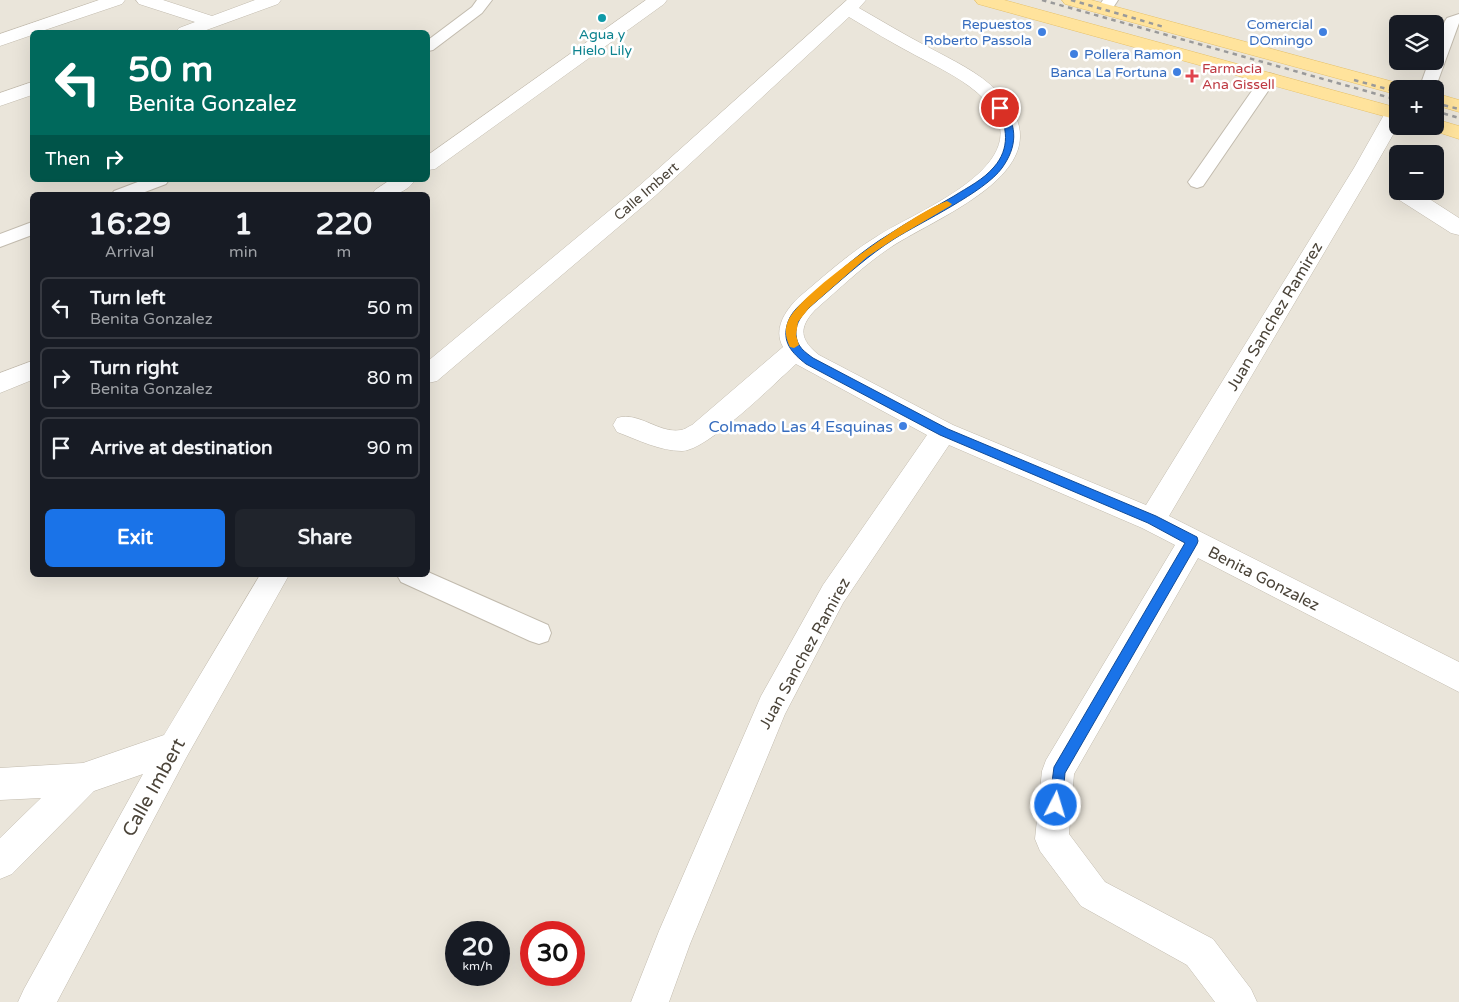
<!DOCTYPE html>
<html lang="en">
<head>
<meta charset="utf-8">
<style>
	:root { --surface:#171b24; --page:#20242c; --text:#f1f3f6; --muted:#9ea1a6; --line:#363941; --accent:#1a73e8 }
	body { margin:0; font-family:"Varela Round",sans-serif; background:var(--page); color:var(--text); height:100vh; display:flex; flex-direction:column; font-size:19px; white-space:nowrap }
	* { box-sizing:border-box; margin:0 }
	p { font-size:16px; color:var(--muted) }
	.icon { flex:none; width:28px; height:28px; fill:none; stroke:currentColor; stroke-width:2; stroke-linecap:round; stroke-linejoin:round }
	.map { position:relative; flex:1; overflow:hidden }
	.sheet { position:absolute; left:30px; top:192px; width:400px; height:385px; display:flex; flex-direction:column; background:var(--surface); border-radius:8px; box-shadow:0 5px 20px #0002 }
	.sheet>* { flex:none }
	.top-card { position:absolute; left:30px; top:30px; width:400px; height:152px; border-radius:8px; box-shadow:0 5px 20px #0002; background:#00695c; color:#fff; overflow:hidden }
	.controls { position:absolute; left:1389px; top:15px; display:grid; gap:10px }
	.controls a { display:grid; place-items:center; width:55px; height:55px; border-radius:8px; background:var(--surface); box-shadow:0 5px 20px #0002; font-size:25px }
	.speed { position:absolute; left:445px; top:921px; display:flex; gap:10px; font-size:25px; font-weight:700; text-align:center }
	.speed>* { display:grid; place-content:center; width:65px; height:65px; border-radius:50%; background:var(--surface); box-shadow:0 5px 20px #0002; line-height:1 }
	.speed small { font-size:12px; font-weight:400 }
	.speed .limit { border:8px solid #d22; background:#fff; color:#111 }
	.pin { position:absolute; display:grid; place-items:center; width:42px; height:42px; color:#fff; margin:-21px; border:2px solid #fff; border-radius:50%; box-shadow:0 1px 5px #0007 }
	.me { position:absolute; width:55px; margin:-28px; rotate:5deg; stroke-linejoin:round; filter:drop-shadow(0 0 4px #0008) }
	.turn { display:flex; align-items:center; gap:18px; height:105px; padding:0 15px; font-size:22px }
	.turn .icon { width:65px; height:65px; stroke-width:2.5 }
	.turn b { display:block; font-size:35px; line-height:42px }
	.then { display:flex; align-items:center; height:48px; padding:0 15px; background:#0003; gap:10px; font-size:19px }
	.eta { display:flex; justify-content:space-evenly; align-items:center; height:85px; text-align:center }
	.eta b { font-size:30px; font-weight:700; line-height:35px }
	.button { display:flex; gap:10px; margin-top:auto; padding:10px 15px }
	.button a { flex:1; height:58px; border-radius:8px; background:var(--accent); color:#fff; font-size:20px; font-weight:700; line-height:58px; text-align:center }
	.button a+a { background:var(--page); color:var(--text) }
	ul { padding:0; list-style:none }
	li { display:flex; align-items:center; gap:15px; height:62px; margin:0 10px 8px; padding:0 5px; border:2px solid var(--line); border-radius:8px }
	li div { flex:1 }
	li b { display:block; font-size:19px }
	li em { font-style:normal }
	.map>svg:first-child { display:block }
	.residential { fill:#eae5da; fill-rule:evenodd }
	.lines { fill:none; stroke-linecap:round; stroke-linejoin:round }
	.service-casing { stroke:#c2bbae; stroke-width:2 }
	.minor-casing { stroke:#c2bbae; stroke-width:1 }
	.primary-casing { stroke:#e6c16a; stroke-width:1 }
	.service { fill:#fff; fill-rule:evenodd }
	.minor { fill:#fff; fill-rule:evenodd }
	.primary { fill:#ffe39c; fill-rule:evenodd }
	.rail { stroke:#9a9a9a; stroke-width:2.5; stroke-dasharray:4.5 4.5; stroke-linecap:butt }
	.route { fill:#1a73e8; stroke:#114b97 }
	.slow { fill:#f59e0b }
	.culture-dot { fill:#0f9aa8; stroke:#fff; stroke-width:2 }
	.shop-dot { fill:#3f7fe0; stroke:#fff; stroke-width:2 }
	.health-dot { fill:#e0444e; stroke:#fff; stroke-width:2 }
	.labels { text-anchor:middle; stroke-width:5; stroke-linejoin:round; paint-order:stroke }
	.far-shop-label { font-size:14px; fill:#366cbe; stroke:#fff; text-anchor:end }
	.far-culture-label { font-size:14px; fill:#0d838f; stroke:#fff }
	.far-health-label { font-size:14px; fill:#be3a42; stroke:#fff; text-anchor:start }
	.far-street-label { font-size:14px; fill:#4b4439; stroke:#fff }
	.street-label { font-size:16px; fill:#4b4439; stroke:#fff }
	.shop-label { font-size:16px; fill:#366cbe; stroke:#fff; text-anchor:end }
	.near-street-label { font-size:19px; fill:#4b4439; stroke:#fff }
</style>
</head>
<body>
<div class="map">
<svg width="1459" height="1002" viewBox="0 0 1459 1002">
	<rect width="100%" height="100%" fill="#f6f3ec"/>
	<!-- residential -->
	<path class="residential" d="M 0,0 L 1459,0 L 1459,1002 L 0,1002 ZM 1398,24 L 1435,24 L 1435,61 L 1398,61 ZM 32,32 L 428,32 L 428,180 L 32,180 ZM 1398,89 L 1435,89 L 1435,126 L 1398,126 ZM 1398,154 L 1435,154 L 1435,191 L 1398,191 ZM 32,195 L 428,195 L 428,575 L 32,575 ZM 456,932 L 499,932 L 499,975 L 456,975 ZM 531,932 L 574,932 L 574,975 L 531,975 Z"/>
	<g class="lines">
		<defs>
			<g id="service">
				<path d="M 477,0 L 492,0 L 482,13 L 433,50 L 428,51 L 428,40 L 472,7 Z"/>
				<path d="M 1103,0 L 1118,0 C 1113,8 1109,15 1099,12 L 1097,9 Z"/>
				<path d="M 1459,14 L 1459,23 L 1435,89 L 1419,89 L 1429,61 L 1435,61 L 1435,47 L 1445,21 L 1447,18 Z"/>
				<path d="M 1269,73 L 1275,75 L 1277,78 L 1203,186 L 1197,188 L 1191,186 L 1188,182 L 1191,178 L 1263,75 Z"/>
				<path d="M 143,180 L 169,180 L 166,184 L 137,195 L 111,195 L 114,191 Z"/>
				<path d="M 32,222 L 32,235 L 0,247 L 0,234 Z"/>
				<path d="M 428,572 L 548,625 L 551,633 L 548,641 L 539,644 L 530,641 L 401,582 L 397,575 L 428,575 Z"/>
			</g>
			<g id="minor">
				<path d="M 99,0 L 125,0 L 122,4 L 39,32 L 32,32 L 32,35 L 0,46 L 0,34 Z"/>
				<path d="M 136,0 L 163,0 L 212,16 L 255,0 L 281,0 L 278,4 L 201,32 L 176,32 L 179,28 L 195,22 L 139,4 Z"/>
				<path d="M 646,0 L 667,0 L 664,4 L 435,169 L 428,170 L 428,155 Z"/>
				<path d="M 847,0 L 866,0 L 859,8 C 882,21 905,35 928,47 C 952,60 979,72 998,92 C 1072,167 940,215 891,247 C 864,265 839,289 815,310 C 798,328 800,340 819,355 L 953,425 L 1146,505 L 1354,168 L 1385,113 L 1388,109 L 1398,108 L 1398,126 L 1374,168 L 1169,516 L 1459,662 L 1459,692 L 1198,558 L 1074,774 L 1069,834 L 1105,882 L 1213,939 L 1251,989 L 1257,1002 L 1215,1002 L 1187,965 L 1081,906 L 1040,851 L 1035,839 L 1042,771 L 1046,760 L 1175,545 L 1142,528 L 949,445 L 843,603 L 785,714 L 690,944 L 669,1002 L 631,1002 L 659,931 L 761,696 L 823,585 L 927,435 L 796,364 C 776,382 707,451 682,451 C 660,451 638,440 617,432 L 613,425 L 617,418 C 639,411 659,434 681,430 C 684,430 689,426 692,425 L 783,347 C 773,329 785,311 798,298 C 823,277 848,254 876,237 C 915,211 1045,164 985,100 C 966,80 939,68 915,55 C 892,43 871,30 849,17 L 655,196 L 437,381 L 428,383 L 428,361 L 639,186 Z"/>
				<path d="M 32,82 L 32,95 L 0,106 L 0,93 Z"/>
				<path d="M 390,180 L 415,180 C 404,196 390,195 372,195 L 375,190 Z"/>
				<path d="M 1398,185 L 1398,191 L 1417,191 L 1459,218 L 1459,235 L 1451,233 L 1393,196 L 1390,191 L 1393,186 Z"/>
				<path d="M 32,361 L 32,380 L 0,393 L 0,373 Z"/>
				<path d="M 260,575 L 289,575 L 186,758 L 57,1002 L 18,1002 L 24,989 L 143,774 L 94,791 L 12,874 L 0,879 L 0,838 L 41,798 L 0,800 L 0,768 L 83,763 L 164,735 Z"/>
			</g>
			<g id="primary">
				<path d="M 975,0 L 1004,0 L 1398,108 L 1398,120 L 978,4 Z"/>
				<path d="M 1062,0 L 1091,0 L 1405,85 L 1408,89 L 1398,89 L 1398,95 L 1391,93 L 1065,4 Z"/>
				<path d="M 1435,93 L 1459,100 L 1459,112 L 1435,105 Z"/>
				<path d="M 1435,119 L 1459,126 L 1459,139 L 1428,129 L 1426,126 L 1435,126 Z"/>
			</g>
		</defs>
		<!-- service casing -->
		<use href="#service" class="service-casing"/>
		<!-- minor casing -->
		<use href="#minor" class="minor-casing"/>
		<!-- primary casing -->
		<use href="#primary" class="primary-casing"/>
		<!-- service -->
		<use href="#service" class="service"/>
		<!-- minor -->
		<use href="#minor" class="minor"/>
		<!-- primary -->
		<use href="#primary" class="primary"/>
		<!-- rail -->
		<g class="rail">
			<path d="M 1042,0 L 1398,100"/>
			<path d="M 1071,0 L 1164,27"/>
			<path d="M 1354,80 L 1398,92"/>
			<path d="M 1435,103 L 1459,109"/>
			<path d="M 1435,111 L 1459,118"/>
		</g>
	</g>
	<!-- route -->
	<path class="route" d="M 997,106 L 1003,106 C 1018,127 1017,147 1002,168 C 985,192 921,222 894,239 C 869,255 848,274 826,293 C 814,304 794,317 796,335 C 797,347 805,352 813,358 L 948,429 L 1156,516 L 1197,537 L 1198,541 L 1197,544 L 1065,773 L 1062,805 L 1060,810 L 1056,812 L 1051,810 L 1049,805 L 1054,767 L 1185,543 L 1148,523 L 940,435 L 806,364 C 792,353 781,342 788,322 C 792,309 808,298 819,289 C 841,270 863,250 888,235 C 909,221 932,209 954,196 C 968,187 983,180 994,167 C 1010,149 1008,126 996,108 Z"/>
	<!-- slow -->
	<path class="slow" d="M 947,201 L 952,204 L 950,206 L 894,239 L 867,257 L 809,308 L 798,322 L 796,335 L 799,345 L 794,348 L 790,347 C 786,339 784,330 788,321 C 799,293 917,211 947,201 Z"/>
	<!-- markers -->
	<circle class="culture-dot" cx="602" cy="18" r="5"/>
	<g class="shop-dot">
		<circle cx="1042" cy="32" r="5"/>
		<circle cx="1323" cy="32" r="5"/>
		<circle cx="1074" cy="54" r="5"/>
		<circle cx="1177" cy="72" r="5"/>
		<circle cx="903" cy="426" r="5"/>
	</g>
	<path class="health-dot" d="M1189.5 68.5h5v5h5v5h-5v5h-5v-5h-5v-5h5z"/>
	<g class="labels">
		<!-- far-shop labels -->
		<g class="far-shop-label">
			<text x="1032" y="29">Repuestos<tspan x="1032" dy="16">Roberto Passola</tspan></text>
			<text x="1313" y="29">Comercial<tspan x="1313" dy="16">DOmingo</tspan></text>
			<text x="1084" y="59" text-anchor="start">Pollera Ramon</text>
			<text x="1167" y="77">Banca La Fortuna</text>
		</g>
		<!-- far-culture labels -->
		<g class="far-culture-label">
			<text x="602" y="39">Agua y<tspan x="602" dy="16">Hielo Lily</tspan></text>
		</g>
		<!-- far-health labels -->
		<g class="far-health-label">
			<text x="1202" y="73">Farmacia<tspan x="1202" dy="16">Ana Gissell</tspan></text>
		</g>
		<!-- far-street labels -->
		<g class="far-street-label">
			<text transform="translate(646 191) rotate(-41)" y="5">Calle Imbert</text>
		</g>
		<!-- street labels -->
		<g class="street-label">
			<text transform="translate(1274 316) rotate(-59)" y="6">Juan Sanchez Ramirez</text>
			<text transform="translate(1264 578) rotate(27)" y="6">Benita Gonzalez</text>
			<text transform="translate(804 653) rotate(-61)" y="6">Juan Sanchez Ramirez</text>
		</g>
		<!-- shop labels -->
		<g class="shop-label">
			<text x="893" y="432">Colmado Las 4 Esquinas</text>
		</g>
		<!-- near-street labels -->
		<g class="near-street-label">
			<text transform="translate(153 787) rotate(-61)" y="7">Calle Imbert</text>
		</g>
	</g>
</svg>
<div class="controls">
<a><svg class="icon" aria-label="layers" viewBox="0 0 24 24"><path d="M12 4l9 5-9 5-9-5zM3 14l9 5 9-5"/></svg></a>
<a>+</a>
<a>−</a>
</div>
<div class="speed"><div>20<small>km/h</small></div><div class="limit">30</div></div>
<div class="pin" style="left:1000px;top:108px;background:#d93025"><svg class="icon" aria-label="arrive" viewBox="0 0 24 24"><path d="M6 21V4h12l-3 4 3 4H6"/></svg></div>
<svg class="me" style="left:1056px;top:805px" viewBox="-20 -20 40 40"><circle r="17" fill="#1a73e8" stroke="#fff" stroke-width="3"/><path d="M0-11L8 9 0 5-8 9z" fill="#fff"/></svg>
<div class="top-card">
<div class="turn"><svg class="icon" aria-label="left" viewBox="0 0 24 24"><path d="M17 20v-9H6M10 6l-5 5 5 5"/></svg><div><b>50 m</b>Benita Gonzalez</div></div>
<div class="then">Then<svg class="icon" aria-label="right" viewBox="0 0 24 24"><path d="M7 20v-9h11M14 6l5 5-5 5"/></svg></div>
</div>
<section class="sheet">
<div class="eta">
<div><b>16:29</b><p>Arrival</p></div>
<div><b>1</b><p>min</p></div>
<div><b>220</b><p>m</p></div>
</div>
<ul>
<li><svg class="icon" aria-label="left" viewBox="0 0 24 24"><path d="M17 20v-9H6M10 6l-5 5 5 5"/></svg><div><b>Turn left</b><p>Benita Gonzalez</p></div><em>50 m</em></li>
<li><svg class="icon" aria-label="right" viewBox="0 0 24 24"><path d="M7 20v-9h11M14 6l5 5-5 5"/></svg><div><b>Turn right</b><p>Benita Gonzalez</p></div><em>80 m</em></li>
<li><svg class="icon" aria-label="arrive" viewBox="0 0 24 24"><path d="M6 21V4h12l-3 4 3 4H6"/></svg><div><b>Arrive at destination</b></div><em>90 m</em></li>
</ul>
<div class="button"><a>Exit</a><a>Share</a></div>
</section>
</div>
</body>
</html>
